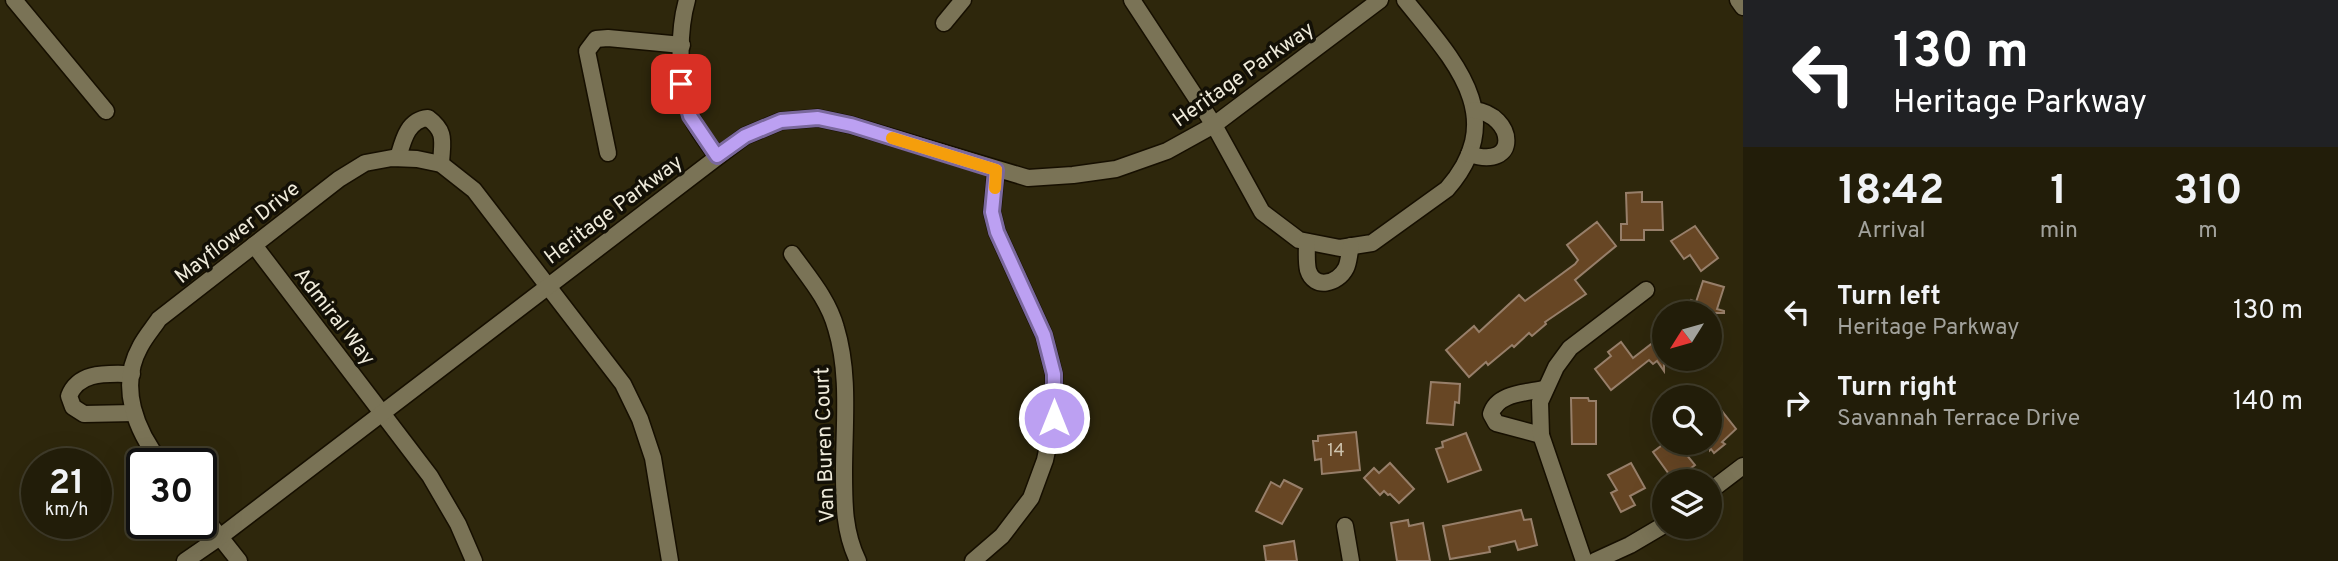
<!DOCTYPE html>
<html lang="en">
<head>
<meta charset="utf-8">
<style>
	:root { --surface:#221d09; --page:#2a2612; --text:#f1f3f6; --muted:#a2a29c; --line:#3f3b2a }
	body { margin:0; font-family:Overpass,sans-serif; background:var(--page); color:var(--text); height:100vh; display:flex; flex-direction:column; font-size:26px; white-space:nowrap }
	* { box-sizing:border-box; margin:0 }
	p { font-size:23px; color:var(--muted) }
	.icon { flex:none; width:38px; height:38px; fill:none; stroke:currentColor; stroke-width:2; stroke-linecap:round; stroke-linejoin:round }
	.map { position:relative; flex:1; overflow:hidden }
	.details { display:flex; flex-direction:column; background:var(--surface); width:595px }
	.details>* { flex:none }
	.top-card { background:#202124; color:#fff; overflow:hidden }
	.needle { width:46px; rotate:233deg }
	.tools { position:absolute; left:1652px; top:301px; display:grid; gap:14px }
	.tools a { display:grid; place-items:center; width:70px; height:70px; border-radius:50%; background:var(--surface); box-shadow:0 7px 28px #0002,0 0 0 2px var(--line); font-size:35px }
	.speed { position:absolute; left:21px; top:448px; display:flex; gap:14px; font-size:35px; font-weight:700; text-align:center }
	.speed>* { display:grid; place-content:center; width:91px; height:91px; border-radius:50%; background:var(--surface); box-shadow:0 7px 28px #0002,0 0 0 2px var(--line); line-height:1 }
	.speed small { font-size:18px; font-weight:400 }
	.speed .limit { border:4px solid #111; border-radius:10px; background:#fff; color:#111 }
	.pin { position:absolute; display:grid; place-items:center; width:60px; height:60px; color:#fff; margin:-30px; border-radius:14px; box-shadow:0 4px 10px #0006 }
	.me { position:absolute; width:77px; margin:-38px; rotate:0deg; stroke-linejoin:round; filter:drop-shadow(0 0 5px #0008) }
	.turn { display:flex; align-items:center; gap:24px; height:147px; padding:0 35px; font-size:32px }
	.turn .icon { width:91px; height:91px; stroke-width:2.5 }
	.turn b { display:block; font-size:49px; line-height:60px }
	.eta { display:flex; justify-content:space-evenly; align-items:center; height:119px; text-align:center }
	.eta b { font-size:42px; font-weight:700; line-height:49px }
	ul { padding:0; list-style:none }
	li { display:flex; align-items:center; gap:21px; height:91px; padding:0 35px }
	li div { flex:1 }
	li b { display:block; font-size:26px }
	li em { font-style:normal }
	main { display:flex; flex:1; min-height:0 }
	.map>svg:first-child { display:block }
	.building { fill:#674624; stroke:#977f6a; stroke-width:2 }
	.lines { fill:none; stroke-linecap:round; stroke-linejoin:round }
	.minor-casing { stroke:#160f00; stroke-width:19 }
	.minor { stroke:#7a7356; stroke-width:16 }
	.route-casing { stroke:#7a689d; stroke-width:18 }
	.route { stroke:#bca0f2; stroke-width:12 }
	.slow { stroke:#f59e0b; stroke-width:12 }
	.labels { text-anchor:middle; stroke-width:7; stroke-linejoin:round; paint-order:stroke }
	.number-label { font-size:18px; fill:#cdc2ad }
	.street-label { font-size:21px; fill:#efebdb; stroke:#131006 }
</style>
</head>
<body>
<main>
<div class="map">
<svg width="1743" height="561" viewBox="0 0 1743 561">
	<rect width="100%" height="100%" fill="#2e270c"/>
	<!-- building -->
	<g class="building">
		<path d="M 1642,192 L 1642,202 L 1662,202 L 1663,230 L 1644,230 L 1644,240 L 1621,240 L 1621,224 L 1627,224 L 1626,193 Z"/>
		<path d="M 1597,222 L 1616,246 L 1575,280 L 1586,294 L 1545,322 L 1546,324 L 1532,336 L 1529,333 L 1514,347 L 1512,345 L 1488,365 L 1486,362 L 1469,377 L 1446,350 L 1474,326 L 1479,332 L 1519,295 L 1525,301 L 1575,264 L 1578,260 L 1567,245 Z"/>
		<path d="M 1695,226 L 1718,258 L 1701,271 L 1690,255 L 1684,259 L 1671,241 Z"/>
		<path d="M 1703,281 L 1724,287 L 1717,309 L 1724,311 L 1724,313 L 1687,313 L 1691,300 L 1696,302 Z"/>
		<path d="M 1664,334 L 1664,371 L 1657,361 L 1653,364 L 1649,360 L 1611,390 L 1595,369 L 1611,356 L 1608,352 L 1621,342 L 1633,358 Z"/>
		<path d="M 1431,382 L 1460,384 L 1459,403 L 1455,402 L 1453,425 L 1427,423 Z"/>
		<path d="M 1571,398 L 1588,398 L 1589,401 L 1596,401 L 1596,444 L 1572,444 Z"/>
		<path d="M 1718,406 L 1736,429 L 1722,442 L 1725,444 L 1714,453 L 1711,449 L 1710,450 L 1710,412 Z"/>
		<path d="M 1356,432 L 1360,470 L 1322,474 L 1321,459 L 1315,460 L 1313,441 L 1318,441 L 1318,436 Z"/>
		<path d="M 1466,433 L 1481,470 L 1448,482 L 1436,449 L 1443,447 L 1442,442 Z"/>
		<path d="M 1665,443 L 1677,443 L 1695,465 L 1674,481 L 1653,452 Z"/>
		<path d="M 1390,463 L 1414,489 L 1399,503 L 1390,494 L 1388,495 L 1384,491 L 1380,495 L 1364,478 L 1374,468 L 1379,473 Z"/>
		<path d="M 1631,463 L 1645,488 L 1630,496 L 1635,505 L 1621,512 L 1611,493 L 1617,490 L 1608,475 Z"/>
		<path d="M 1284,480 L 1302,489 L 1282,524 L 1256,511 L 1271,482 L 1280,487 Z"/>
		<path d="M 1521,510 L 1524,520 L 1531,519 L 1537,545 L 1518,550 L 1515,541 L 1489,547 L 1490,552 L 1450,559 L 1443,526 Z"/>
		<path d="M 1408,520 L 1409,526 L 1423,523 L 1430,561 L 1397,561 L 1391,523 Z"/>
		<path d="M 1294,541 L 1297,561 L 1266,561 L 1264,546 Z"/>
	</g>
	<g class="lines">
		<defs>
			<g id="minor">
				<path d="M 14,0 L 106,111"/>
				<path d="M 687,0 C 678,31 678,84 690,114 C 696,129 708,143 717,156"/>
				<path d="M 1132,0 L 1214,125 L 1262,212 L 1299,240 L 1340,248 L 1372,243 L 1447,189 C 1511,116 1452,59 1405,0"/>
				<path d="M 1738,0 L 1743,7"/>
				<path d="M 944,23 L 963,0"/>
				<path d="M 608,153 L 587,51 L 596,39 L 608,38 L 682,45"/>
				<path d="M 1469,154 C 1521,171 1515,115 1474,110"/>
				<path d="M 398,158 C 403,141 407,120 428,118 C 447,132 442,142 441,164"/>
				<path d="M 1307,242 C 1307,250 1306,261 1308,270 C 1314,290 1338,284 1346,268 C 1349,262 1349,253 1351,246"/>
				<path d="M 254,245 L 430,476 L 458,524 L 474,561"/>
				<path d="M 792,254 C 809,278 828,299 836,328 C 850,374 844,424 844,472 C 844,504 844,532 858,561"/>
				<path d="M 132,374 C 109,374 79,370 69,396 L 73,407 L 84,414 L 134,413"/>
				<path d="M 1541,435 L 1496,423 L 1491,414 C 1497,393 1525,393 1544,389"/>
				<path d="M 162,464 C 136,431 118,387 140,347 C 145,337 153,328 159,319 L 339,179 L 365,163 L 392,158 L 417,159 L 441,164 L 474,190 L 623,384 L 640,419 L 653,458 L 670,561"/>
				<path d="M 1710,491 L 1743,466"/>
				<path d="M 201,513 L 239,561"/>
				<path d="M 1345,526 L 1351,561"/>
				<path d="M 185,561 L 220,537 L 745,136 L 781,121 L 818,118 L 851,125 L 1028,178 L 1073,175 L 1116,169 L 1167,151 L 1214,125 L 1380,0"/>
				<path d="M 973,561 L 1002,536 L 1031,498 L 1045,460 L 1054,417 L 1054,374 L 1044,335 L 997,232 L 992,212 L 996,170"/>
				<path d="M 1584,561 L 1541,435 L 1540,402 L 1556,367 L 1570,348 L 1646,290"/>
				<path d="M 1595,561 L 1630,545 L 1664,525"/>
			</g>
		</defs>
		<!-- minor casing -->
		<use href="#minor" class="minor-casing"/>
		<!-- minor -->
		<use href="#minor" class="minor"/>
	</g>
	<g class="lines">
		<defs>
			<path id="route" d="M 681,84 L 690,116 L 717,156 L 745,136 L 781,121 L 818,118 L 851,125 L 996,170 L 992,212 L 997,232 L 1044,335 L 1054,374 L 1054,418"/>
		</defs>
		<!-- route casing -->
		<use href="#route" class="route-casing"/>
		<!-- route -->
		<use href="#route" class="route"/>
		<!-- slow -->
		<path class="slow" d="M 892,138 L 996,170 L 995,188"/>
	</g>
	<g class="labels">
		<!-- number labels -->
		<g class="number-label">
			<text x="1336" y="456">14</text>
		</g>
		<!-- street labels -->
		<g class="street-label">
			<text transform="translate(1243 74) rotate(-35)" y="7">Heritage Parkway</text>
			<text transform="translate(613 209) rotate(-37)" y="7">Heritage Parkway</text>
			<text transform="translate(237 232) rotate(-38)" y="7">Mayflower Drive</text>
			<text transform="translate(335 316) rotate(52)" y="7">Admiral Way</text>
			<text transform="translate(824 445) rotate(-92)" y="7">Van Buren Court</text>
		</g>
	</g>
</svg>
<div class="tools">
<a><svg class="needle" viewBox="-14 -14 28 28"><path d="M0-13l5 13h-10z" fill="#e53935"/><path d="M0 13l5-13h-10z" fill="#a2a29c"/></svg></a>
<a><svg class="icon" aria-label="search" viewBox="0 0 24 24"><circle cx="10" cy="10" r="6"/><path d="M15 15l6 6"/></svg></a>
<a><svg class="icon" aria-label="layers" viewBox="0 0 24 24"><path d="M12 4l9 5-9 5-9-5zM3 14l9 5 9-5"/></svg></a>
</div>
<div class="speed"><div>21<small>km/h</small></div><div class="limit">30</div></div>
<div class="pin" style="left:681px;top:84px;background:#d93025"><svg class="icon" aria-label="arrive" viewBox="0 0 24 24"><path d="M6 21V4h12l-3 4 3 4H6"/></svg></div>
<svg class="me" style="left:1054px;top:418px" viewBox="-20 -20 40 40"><circle r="17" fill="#bca0f2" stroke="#fff" stroke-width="3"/><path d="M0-11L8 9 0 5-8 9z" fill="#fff"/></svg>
</div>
<section class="details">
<div class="top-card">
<div class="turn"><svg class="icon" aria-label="left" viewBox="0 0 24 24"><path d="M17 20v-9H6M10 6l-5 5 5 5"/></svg><div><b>130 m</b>Heritage Parkway</div></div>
</div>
<div class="eta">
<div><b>18:42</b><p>Arrival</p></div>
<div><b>1</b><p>min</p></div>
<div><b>310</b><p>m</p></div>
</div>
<ul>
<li><svg class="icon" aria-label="left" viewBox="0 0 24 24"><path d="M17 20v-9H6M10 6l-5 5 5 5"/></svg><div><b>Turn left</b><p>Heritage Parkway</p></div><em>130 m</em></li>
<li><svg class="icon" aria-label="right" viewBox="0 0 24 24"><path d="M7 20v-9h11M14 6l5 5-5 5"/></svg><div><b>Turn right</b><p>Savannah Terrace Drive</p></div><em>140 m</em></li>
</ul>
</section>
</main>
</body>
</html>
